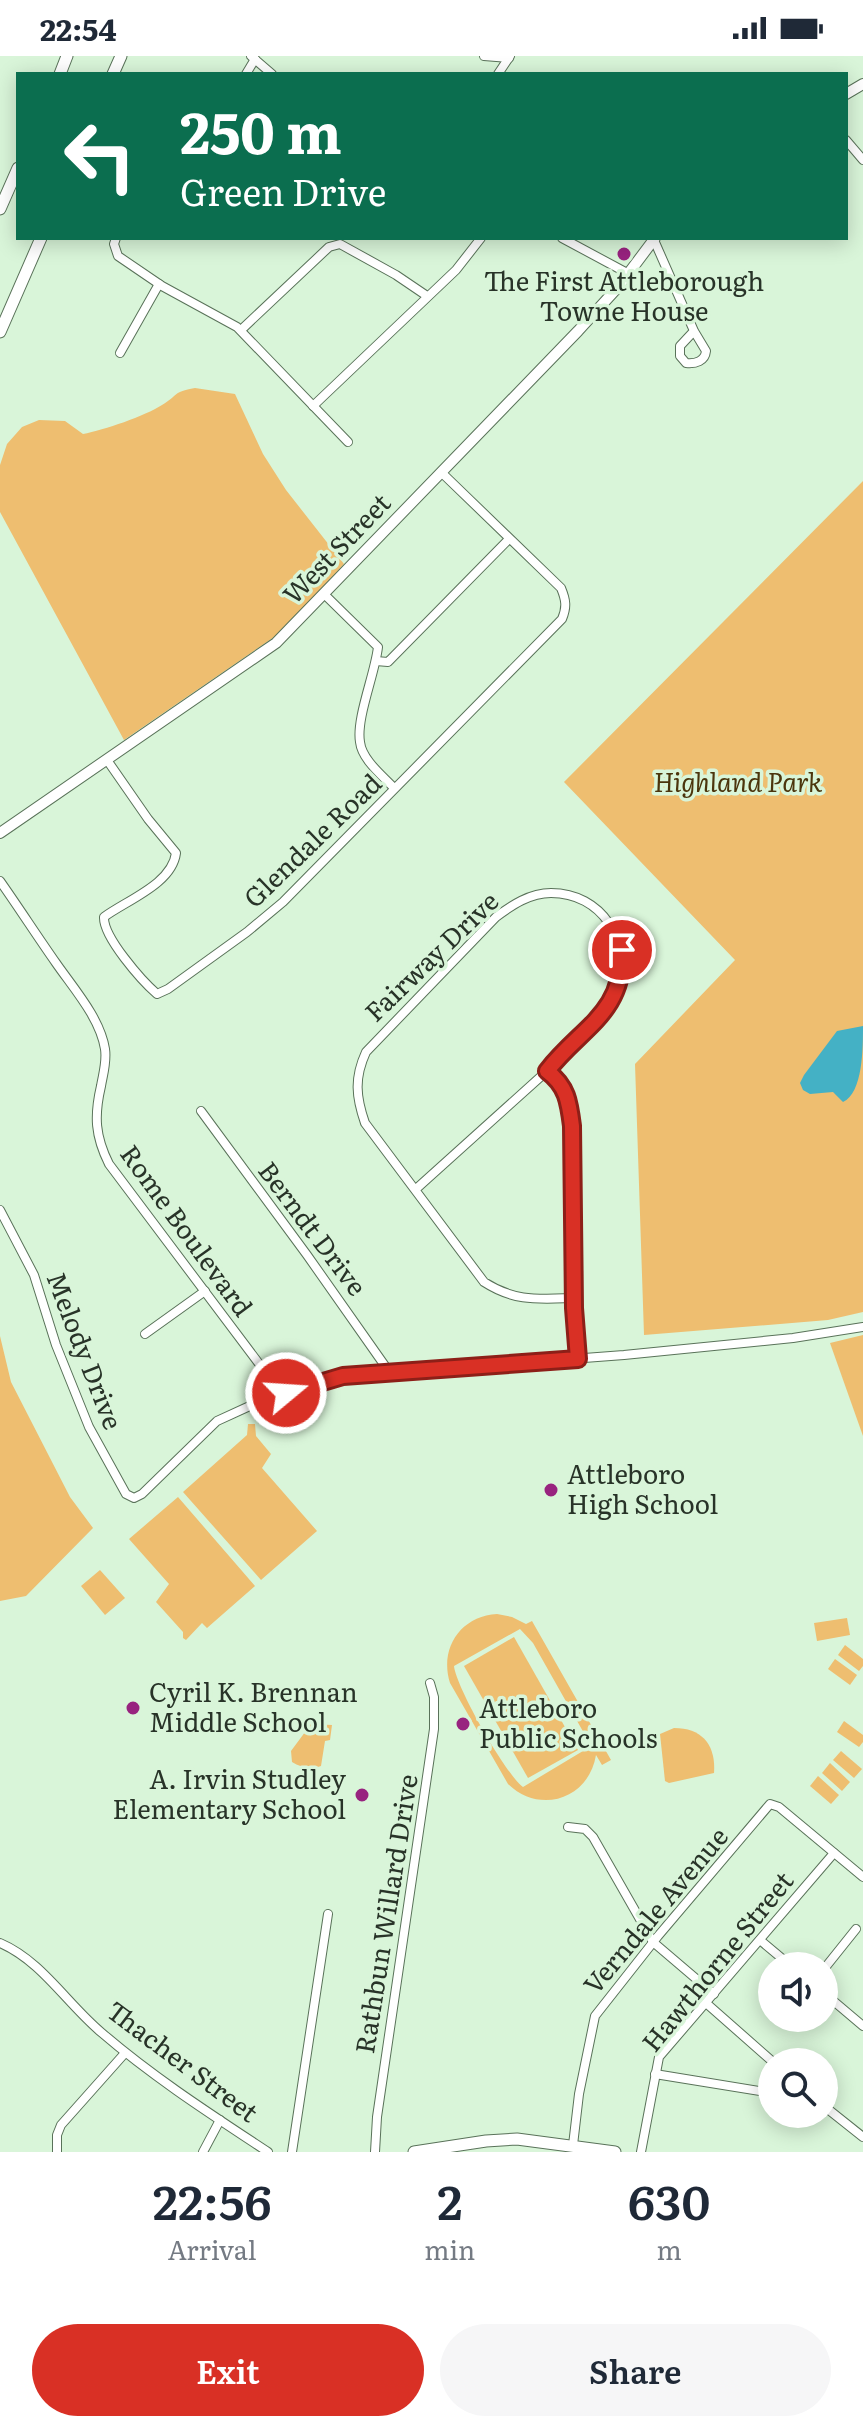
<!DOCTYPE html>
<html lang="en">
<head>
<meta charset="utf-8">
<style>
	:root { --surface:#fff; --page:#f6f6f7; --text:#1f2937; --muted:#747a83; --accent:#d93025 }
	body { margin:0; font-family:Literata,serif; background:var(--page); color:var(--text); height:100vh; display:flex; flex-direction:column; font-size:30px; white-space:nowrap }
	* { box-sizing:border-box; margin:0 }
	p { font-size:26px; color:var(--muted) }
	.icon { flex:none; width:44px; height:44px; fill:none; stroke:currentColor; stroke-width:2; stroke-linecap:round; stroke-linejoin:round }
	.map { position:relative; height:2096px; overflow:hidden }
	.side { display:flex; flex-direction:column; background:var(--surface); flex:1 }
	.side>* { flex:none }
	.top-card { position:absolute; left:16px; top:16px; width:832px; height:168px; border-radius:0px; box-shadow:0 4px 20px #0003; background:#0b6e4f; color:#fff; overflow:hidden }
	.fabs { position:absolute; left:758px; top:1896px; display:grid; gap:16px }
	.fabs a { display:grid; place-items:center; width:80px; height:80px; border-radius:50%; background:var(--surface); box-shadow:0 4px 20px #0003; font-size:40px }
	.pin { position:absolute; display:grid; place-items:center; width:68px; height:68px; color:#fff; margin:-34px; border:4px solid #fff; border-radius:50%; box-shadow:0 2px 8px #0007 }
	.me { position:absolute; width:88px; margin:-44px; rotate:72deg; stroke-linejoin:round; filter:drop-shadow(0 0 6px #0008) }
	.turn { display:flex; align-items:center; gap:28px; height:168px; padding:0 32px; font-size:36px }
	.turn .icon { width:104px; height:104px; stroke-width:2.5 }
	.turn b { display:block; font-size:56px; line-height:68px }
	.eta { display:flex; justify-content:space-evenly; align-items:center; height:136px; text-align:center }
	.eta b { font-size:48px; font-weight:600; line-height:56px }
	.button { display:flex; gap:16px; margin-top:auto; padding:16px 32px }
	.button a { flex:1; height:92px; border-radius:48px; background:var(--accent); color:#fff; font-size:32px; font-weight:600; line-height:92px; text-align:center }
	.button a+a { background:var(--page); color:var(--text) }
	.status { display:flex; justify-content:space-between; align-items:center; height:56px; padding:0 40px; background:var(--surface); direction:ltr }
	.status svg { height:22px; fill:currentColor }
	.map>svg:first-child { display:block }
	.green { fill:#eebe70; fill-rule:evenodd }
	.water { fill:#44b1c5 }
	.lines { fill:none; stroke-linecap:round; stroke-linejoin:round }
	.minor-casing { stroke:#597259; stroke-width:10 }
	.major-casing { stroke:#597259; stroke-width:12 }
	.highway-casing { stroke:#597259; stroke-width:13 }
	.minor { stroke:#fff; stroke-width:8 }
	.major { stroke:#fff; stroke-width:10 }
	.highway { stroke:#fff; stroke-width:11 }
	.route-casing { stroke:#8d1f18; stroke-width:20 }
	.route { stroke:#d93025; stroke-width:14 }
	.poi-dot { fill:#98237f; stroke:#d9f5d9; stroke-width:3 }
	.labels { text-anchor:middle; stroke-width:7; stroke-linejoin:round; paint-order:stroke }
	.poi-label { font-size:26px; fill:#283328; stroke:#d9f5d9; text-anchor:start }
	.street-label { font-size:26px; fill:#283328; stroke:#d9f5d9 }
	.park-label { font-size:26px; font-style:italic; fill:#4b350c; stroke:#d9f5d9 }
</style>
</head>
<body>
<div class="status"><b>22:54</b><svg viewBox="0 0 49 12"><path d="M0 12V9h3v3zM5 12V6h3v6zM10 12V3h3v9zM15 12V0h3v12zM26 1h20v11H26zM47 4h2v5h-2z"/></svg></div>
<div class="map">
<svg width="863" height="2096" viewBox="0 0 863 2096">
	<rect width="100%" height="100%" fill="#d9f5d9"/>
	<!-- green -->
	<g class="green">
		<path d="M 195,332 L 235,338 L 263,398 L 286,434 L 344,508 L 280,577 L 124,684 L 0,456 L 0,409 L 7,388 L 22,371 L 39,364 L 65,365 L 83,378 C 104,374 145,360 162,349 C 179,339 172,336 195,332 Z"/>
		<path d="M 863,425 L 863,1256 L 828,1264 L 644,1279 L 635,1008 L 735,904 L 564,726 Z"/>
		<path d="M 863,1279 L 863,1380 L 830,1287 Z"/>
		<path d="M 0,1280 L 11,1326 L 70,1441 L 93,1472 L 26,1540 L 0,1545 Z"/>
		<path d="M 248,1368 L 255,1368 L 256,1380 L 271,1398 L 262,1412 L 317,1475 L 261,1524 L 183,1436 L 247,1379 Z"/>
		<path d="M 178,1441 L 255,1530 L 207,1572 L 202,1567 L 186,1584 L 183,1582 L 183,1576 L 156,1546 L 169,1528 L 129,1483 Z"/>
		<path d="M 100,1514 L 125,1542 L 105,1559 L 81,1530 Z"/>
		<path d="M 497,1558 L 512,1561 L 526,1568 L 532,1565 L 611,1704 L 602,1709 L 596,1699 C 589,1743 540,1759 508,1728 L 450,1627 C 439,1592 461,1560 497,1558 ZM 520,1573 L 533,1587 L 585,1679 L 588,1692 L 523,1731 C 506,1719 456,1631 454,1610 Z"/>
		<path d="M 847,1562 L 850,1579 L 817,1585 L 814,1567 Z"/>
		<path d="M 514,1581 L 578,1694 L 528,1722 L 464,1610 Z"/>
		<path d="M 845,1589 L 863,1603 L 863,1610 L 859,1615 L 838,1599 Z"/>
		<path d="M 835,1603 L 857,1619 L 850,1629 L 828,1613 Z"/>
		<path d="M 844,1665 L 863,1679 L 863,1686 L 859,1691 L 837,1676 Z"/>
		<path d="M 311,1668 L 332,1669 L 330,1684 L 325,1685 L 321,1710 C 312,1713 301,1712 292,1706 L 291,1695 Z"/>
		<path d="M 674,1672 C 703,1672 716,1690 714,1717 L 669,1727 L 665,1725 L 660,1678 Z"/>
		<path d="M 841,1695 L 862,1713 L 854,1722 L 833,1704 Z"/>
		<path d="M 830,1707 L 850,1726 L 842,1735 L 822,1717 Z"/>
		<path d="M 818,1720 L 839,1739 L 831,1748 L 810,1730 Z"/>
	</g>
	<!-- water -->
	<path class="water" d="M 863,970 C 863,992 863,1037 843,1046 L 833,1036 L 810,1038 L 803,1034 L 800,1027 L 804,1019 L 837,975 Z"/>
	<g class="lines">
		<defs>
			<g id="minor">
				<path d="M 251,0 L 272,18"/>
				<path d="M 484,0 L 509,2"/>
				<path d="M 246,18 L 255,3"/>
				<path d="M 498,18 L 510,0"/>
				<path d="M 846,84 L 863,104"/>
				<path d="M 116,182 L 114,188 L 118,200 L 162,230 L 237,271 L 348,386"/>
				<path d="M 562,182 L 629,218"/>
				<path d="M 654,184 L 694,275 L 706,295 C 705,305 696,308 686,307 L 680,300 L 680,290 L 694,275"/>
				<path d="M 241,274 L 329,191 L 340,188 L 396,219 L 427,240"/>
				<path d="M 120,297 L 159,228"/>
				<path d="M 313,350 L 456,214 L 481,182"/>
				<path d="M 324,538 L 378,591 C 375,618 356,662 360,686 C 362,704 383,720 394,732"/>
				<path d="M 376,605 L 388,606 L 509,483"/>
				<path d="M 107,704 L 148,763 L 176,797 C 172,828 127,844 104,861 C 103,881 142,925 157,938 L 168,933 L 247,876 L 283,846 L 562,563 C 567,551 566,544 561,532 L 442,417"/>
				<path d="M 0,825 C 19,852 37,880 56,907 C 74,933 100,962 105,993 C 107,1006 103,1018 101,1030 C 94,1060 95,1080 109,1108 L 266,1317 L 272,1331"/>
				<path d="M 547,1015 C 567,1030 569,1046 572,1070 L 574,1252 L 578,1303"/>
				<path d="M 201,1055 L 307,1199 L 390,1317"/>
				<path d="M 416,1133 L 547,1015 C 567,989 610,962 619,931 C 631,885 602,837 551,837 C 530,837 512,849 496,861 L 366,996 C 354,1022 356,1041 365,1067 L 484,1226 C 515,1246 538,1243 574,1242"/>
				<path d="M 0,1154 L 34,1219 L 56,1289 L 89,1371 L 126,1438 L 134,1442 L 142,1438 L 217,1365 L 265,1343"/>
				<path d="M 145,1278 L 205,1235"/>
				<circle cx="276" cy="1341" r="11"/>
				<path d="M 286,1337 L 343,1320 L 624,1299 L 793,1282 L 863,1271"/>
				<path d="M 568,1771 L 585,1773 L 593,1781 L 653,1886 L 714,1938"/>
				<path d="M 760,1884 L 791,1910"/>
				<path d="M 0,1887 C 42,1905 67,1948 102,1977 C 153,2021 212,2059 268,2096"/>
				<path d="M 824,1913 L 856,1873"/>
				<path d="M 824,1937 L 863,1970"/>
				<path d="M 706,1947 L 773,2006"/>
				<path d="M 655,2018 L 772,2037"/>
				<path d="M 824,2050 L 863,2081"/>
				<path d="M 573,2089 L 579,2038 L 595,1960 L 658,1880 L 770,1748 L 779,1751 L 863,1821"/>
				<path d="M 57,2096 L 57,2079 L 61,2069 L 125,1997"/>
				<path d="M 203,2096 L 220,2064"/>
				<path d="M 292,2096 L 328,1858"/>
				<path d="M 375,2096 L 377,2061 L 434,1673 L 434,1641 L 430,1627"/>
				<path d="M 641,2096 L 659,2001 L 834,1797"/>
			</g>
			<g id="major">
				<path d="M 846,38 L 863,28"/>
				<path d="M 0,777 L 276,587 L 578,275 L 619,230 L 655,182"/>
			</g>
			<g id="highway">
				<path d="M 60,18 L 67,0"/>
				<path d="M 113,18 L 121,0"/>
				<path d="M 0,153 L 18,112"/>
				<path d="M 0,276 L 41,182"/>
				<path d="M 414,2096 L 486,2085 L 517,2083 L 615,2096"/>
			</g>
		</defs>
		<!-- minor casing -->
		<use href="#minor" class="minor-casing"/>
		<!-- major casing -->
		<use href="#major" class="major-casing"/>
		<!-- highway casing -->
		<use href="#highway" class="highway-casing"/>
		<!-- minor -->
		<use href="#minor" class="minor"/>
		<!-- major -->
		<use href="#major" class="major"/>
		<!-- highway -->
		<use href="#highway" class="highway"/>
	</g>
	<g class="lines">
		<defs>
			<path id="route" d="M 286,1337 L 343,1320 L 578,1303 L 574,1252 L 572,1070 C 569,1046 567,1030 547,1015 C 581,971 624,958 622,894"/>
		</defs>
		<!-- route casing -->
		<use href="#route" class="route-casing"/>
		<!-- route -->
		<use href="#route" class="route"/>
	</g>
	<!-- markers -->
	<g class="poi-dot">
		<circle cx="624" cy="198" r="8"/>
		<circle cx="551" cy="1434" r="8"/>
		<circle cx="133" cy="1652" r="8"/>
		<circle cx="463" cy="1668" r="8"/>
		<circle cx="362" cy="1739" r="8"/>
	</g>
	<g class="labels">
		<!-- poi labels -->
		<g class="poi-label">
			<text x="624" y="235" text-anchor="middle">The First Attleborough<tspan x="624" dy="30">Towne House</tspan></text>
			<text x="567" y="1428">Attleboro<tspan x="567" dy="30">High School</tspan></text>
			<text x="149" y="1646">Cyril K. Brennan<tspan x="149" dy="30">Middle School</tspan></text>
			<text x="479" y="1662">Attleboro<tspan x="479" dy="30">Public Schools</tspan></text>
			<text x="346" y="1733" text-anchor="end">A. Irvin Studley<tspan x="346" dy="30">Elementary School</tspan></text>
		</g>
		<!-- street labels -->
		<g class="street-label">
			<text transform="translate(337 493) rotate(-46)" y="9">West Street</text>
			<text transform="translate(313 785) rotate(-44)" y="9">Glendale Road</text>
			<text transform="translate(432 901) rotate(-44)" y="9">Fairway Drive</text>
			<text transform="translate(312 1173) rotate(53)" y="9">Berndt Drive</text>
			<text transform="translate(186 1175) rotate(54)" y="9">Rome Boulevard</text>
			<text transform="translate(84 1295) rotate(69)" y="9">Melody Drive</text>
			<text transform="translate(656 1855) rotate(-50)" y="9">Verndale Avenue</text>
			<text transform="translate(387 1858) rotate(-81)" y="9">Rathbun Willard Drive</text>
			<text transform="translate(718 1906) rotate(-51)" y="9">Hawthorne Street</text>
			<text transform="translate(182 2006) rotate(37)" y="9">Thacher Street</text>
		</g>
		<!-- park labels -->
		<g class="park-label">
			<text x="738" y="736">Highland Park</text>
		</g>
	</g>
</svg>
<div class="fabs">
<a><svg class="icon" aria-label="sound" viewBox="0 0 24 24"><path d="M4 9h4l5-4v14l-5-4H4zM17 9q2 3 0 6"/></svg></a>
<a><svg class="icon" aria-label="search" viewBox="0 0 24 24"><circle cx="10" cy="10" r="6"/><path d="M15 15l6 6"/></svg></a>
</div>
<div class="pin" style="left:622px;top:894px;background:#d93025"><svg class="icon" aria-label="arrive" viewBox="0 0 24 24"><path d="M6 21V4h12l-3 4 3 4H6"/></svg></div>
<svg class="me" style="left:286px;top:1337px" viewBox="-20 -20 40 40"><circle r="17" fill="#d93025" stroke="#fff" stroke-width="3"/><path d="M0-11L8 9 0 5-8 9z" fill="#fff"/></svg>
<div class="top-card">
<div class="turn"><svg class="icon" aria-label="left" viewBox="0 0 24 24"><path d="M17 20v-9H6M10 6l-5 5 5 5"/></svg><div><b>250 m</b>Green Drive</div></div>
</div>
</div>
<section class="side">
<div class="eta">
<div><b>22:56</b><p>Arrival</p></div>
<div><b>2</b><p>min</p></div>
<div><b>630</b><p>m</p></div>
</div>
<div class="button"><a>Exit</a><a>Share</a></div>
</section>
</body>
</html>
